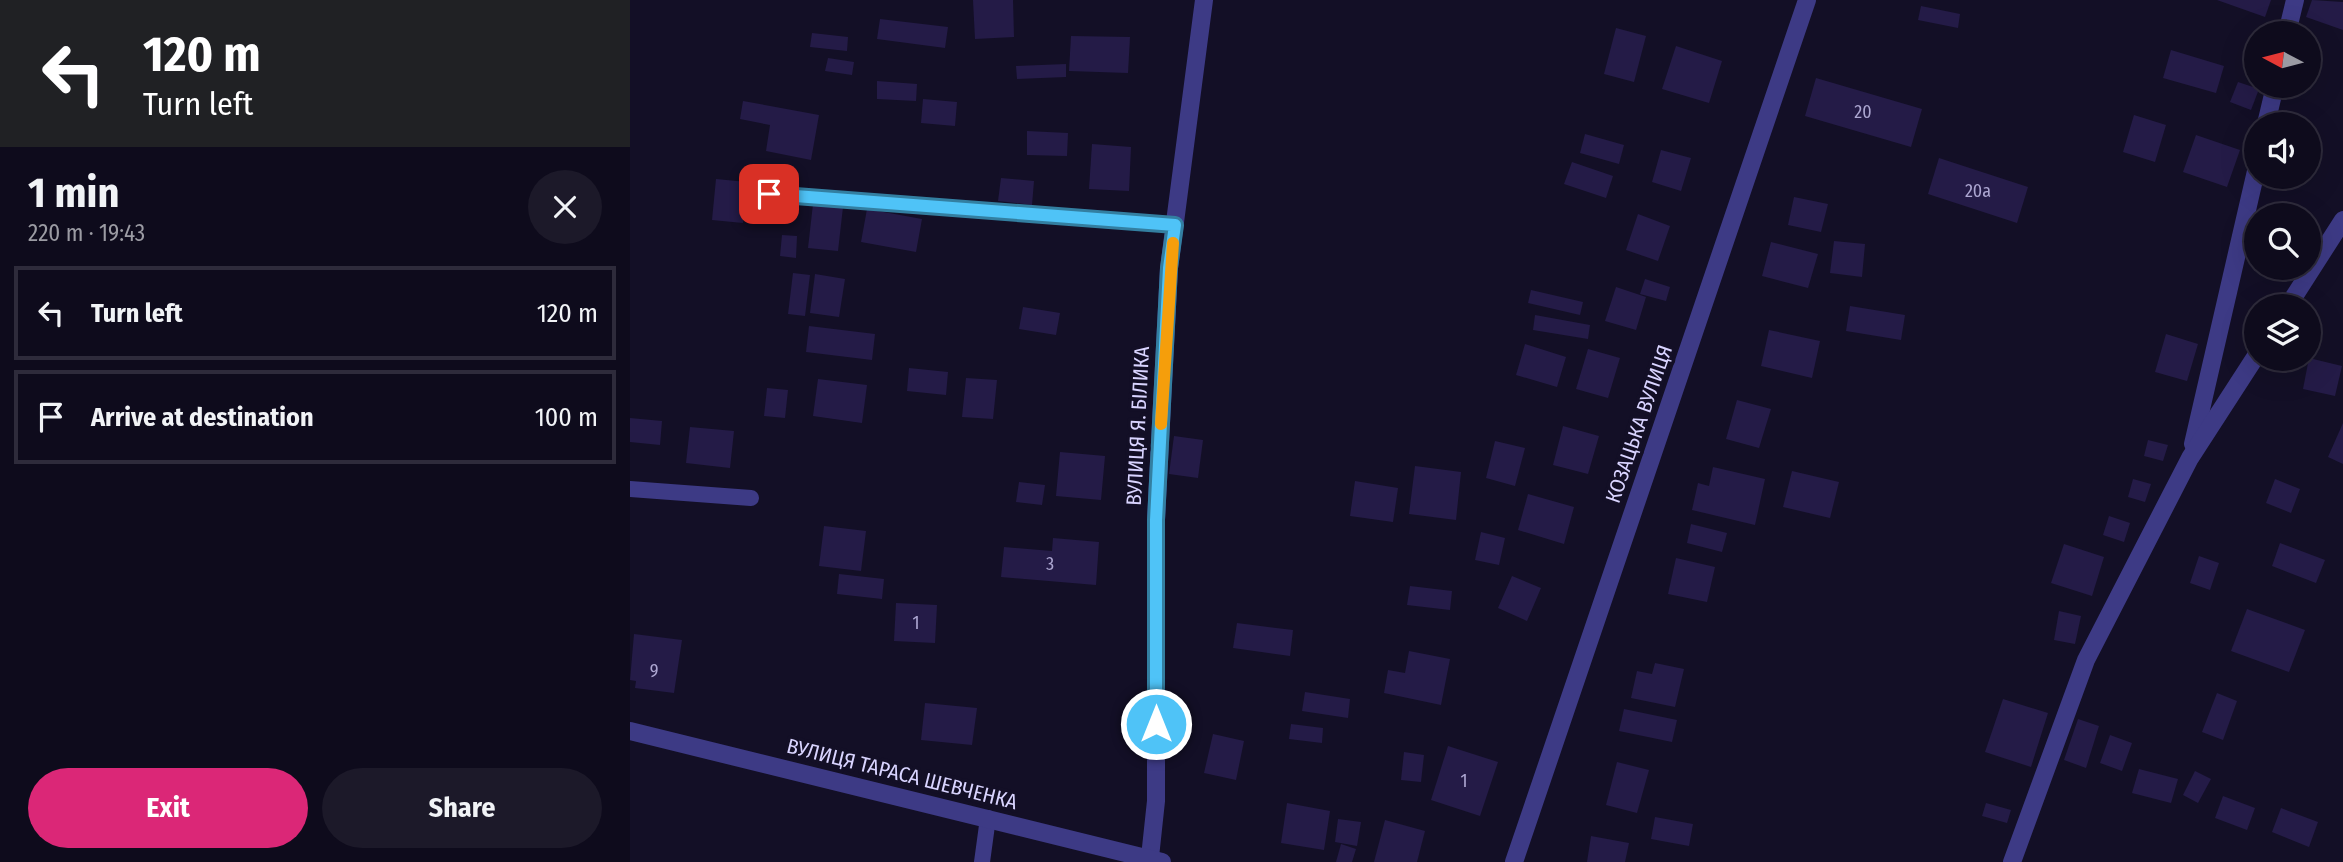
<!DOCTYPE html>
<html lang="en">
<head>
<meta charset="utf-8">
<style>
	:root { --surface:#0e0b1c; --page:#1c1929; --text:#f1f3f6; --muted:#9b9ba3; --line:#2e2b3b; --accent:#db2777 }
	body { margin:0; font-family:"Fira Sans Condensed",sans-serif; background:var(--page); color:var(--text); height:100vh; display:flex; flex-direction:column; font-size:26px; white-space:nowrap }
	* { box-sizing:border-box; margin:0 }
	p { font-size:23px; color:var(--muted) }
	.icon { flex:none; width:38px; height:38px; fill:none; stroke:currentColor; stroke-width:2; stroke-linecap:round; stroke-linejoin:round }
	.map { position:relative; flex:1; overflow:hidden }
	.sheet { display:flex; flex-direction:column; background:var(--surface); width:630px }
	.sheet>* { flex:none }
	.top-card { background:#202124; color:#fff; overflow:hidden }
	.needle { width:46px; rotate:277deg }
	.controls { position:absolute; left:1614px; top:21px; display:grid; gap:14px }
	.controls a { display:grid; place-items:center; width:77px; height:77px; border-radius:50%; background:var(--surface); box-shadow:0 7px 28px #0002,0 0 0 2px var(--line); font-size:35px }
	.pin { position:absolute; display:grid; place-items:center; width:60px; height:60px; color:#fff; margin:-30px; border-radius:14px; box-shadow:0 4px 10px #0006 }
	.me { position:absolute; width:77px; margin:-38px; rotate:0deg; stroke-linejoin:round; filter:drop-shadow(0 0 5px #0008) }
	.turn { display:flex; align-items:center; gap:24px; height:147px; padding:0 28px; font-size:32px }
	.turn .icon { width:91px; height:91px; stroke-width:2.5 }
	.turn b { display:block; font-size:49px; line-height:60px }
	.round { display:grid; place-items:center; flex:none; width:74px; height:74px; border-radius:37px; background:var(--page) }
	.head { display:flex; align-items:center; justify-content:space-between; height:119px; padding:0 28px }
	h1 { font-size:42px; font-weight:700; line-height:52px }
	.action { display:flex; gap:14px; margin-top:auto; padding:14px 28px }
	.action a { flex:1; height:80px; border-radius:42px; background:var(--accent); color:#fff; font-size:28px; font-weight:700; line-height:80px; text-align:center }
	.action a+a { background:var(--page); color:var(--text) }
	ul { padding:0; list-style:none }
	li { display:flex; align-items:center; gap:21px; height:94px; margin:0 14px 10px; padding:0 14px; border:4px solid var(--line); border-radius:0px }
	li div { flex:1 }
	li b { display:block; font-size:26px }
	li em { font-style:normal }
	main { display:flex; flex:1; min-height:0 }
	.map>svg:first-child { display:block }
	.building { fill:#241b47 }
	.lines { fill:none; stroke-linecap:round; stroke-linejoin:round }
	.service { stroke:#3d3a85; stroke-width:16 }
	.minor { stroke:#3d3a85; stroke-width:18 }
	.tertiary { stroke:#3d3a85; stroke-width:18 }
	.route-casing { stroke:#337fa1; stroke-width:18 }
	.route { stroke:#4fc3f7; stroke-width:12 }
	.slow { stroke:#f59e0b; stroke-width:12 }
	.labels { text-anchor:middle; stroke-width:7; stroke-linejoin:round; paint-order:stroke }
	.number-label { font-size:18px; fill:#aca6d1 }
	.street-label { font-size:21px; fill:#d9d4ff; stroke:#130f26 }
</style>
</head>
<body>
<main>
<section class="sheet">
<div class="top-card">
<div class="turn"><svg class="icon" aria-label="left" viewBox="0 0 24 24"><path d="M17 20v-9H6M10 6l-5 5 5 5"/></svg><div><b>120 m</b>Turn left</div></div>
</div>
<div class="head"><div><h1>1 min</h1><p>220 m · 19:43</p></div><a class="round"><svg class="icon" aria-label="close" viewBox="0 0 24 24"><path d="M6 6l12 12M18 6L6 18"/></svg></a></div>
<ul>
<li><svg class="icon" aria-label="left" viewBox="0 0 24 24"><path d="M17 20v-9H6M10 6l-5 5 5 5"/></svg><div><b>Turn left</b></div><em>120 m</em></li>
<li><svg class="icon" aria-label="arrive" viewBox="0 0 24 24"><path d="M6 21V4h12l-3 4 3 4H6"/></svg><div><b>Arrive at destination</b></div><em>100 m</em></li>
</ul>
<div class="action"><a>Exit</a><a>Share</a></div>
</section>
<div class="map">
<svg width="1713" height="862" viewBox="0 0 1713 862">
	<rect width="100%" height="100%" fill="#130f26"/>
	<!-- building -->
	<g class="building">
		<path d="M 343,0 L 383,0 L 384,37 L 345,39 Z"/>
		<path d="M 1587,0 L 1641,0 L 1635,17 Z"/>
		<path d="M 1682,0 L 1713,2 L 1713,30 L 1676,17 Z"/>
		<path d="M 1291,6 L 1330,14 L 1328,28 L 1288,20 Z"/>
		<path d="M 250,19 L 318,27 L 315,48 L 247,39 Z"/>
		<path d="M 986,28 L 1016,36 L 1004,82 L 974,74 Z"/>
		<path d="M 182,33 L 218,37 L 217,51 L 180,47 Z"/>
		<path d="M 441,36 L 500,37 L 498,73 L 439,71 Z"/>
		<path d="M 1678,45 L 1688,47 L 1683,66 L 1678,65 Z"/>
		<path d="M 1046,46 L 1092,61 L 1079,103 L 1032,89 Z"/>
		<path d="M 1541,50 L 1594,66 L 1586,93 L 1533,78 Z"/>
		<path d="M 198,58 L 224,62 L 222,75 L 195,71 Z"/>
		<path d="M 436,64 L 436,77 L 387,79 L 386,66 Z"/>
		<path d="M 1186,78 L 1292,109 L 1281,147 L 1175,116 Z"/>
		<path d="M 247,81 L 287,84 L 286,101 L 247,99 Z"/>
		<path d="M 1608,82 L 1629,89 L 1621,110 L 1600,102 Z"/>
		<path d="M 293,99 L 327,102 L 325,126 L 291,123 Z"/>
		<path d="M 113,101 L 189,115 L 181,160 L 136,151 L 140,125 L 110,119 Z"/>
		<path d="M 1504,115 L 1536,125 L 1525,162 L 1493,152 Z"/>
		<path d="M 397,131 L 438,133 L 437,156 L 397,155 Z"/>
		<path d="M 955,134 L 994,145 L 989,164 L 950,153 Z"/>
		<path d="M 1566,135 L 1610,150 L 1597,187 L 1553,172 Z"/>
		<path d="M 462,144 L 501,147 L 499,191 L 459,189 Z"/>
		<path d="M 1031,150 L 1061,158 L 1051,191 L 1022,182 Z"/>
		<path d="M 1309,158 L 1398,187 L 1387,223 L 1298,194 Z"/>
		<path d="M 942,162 L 983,176 L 976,198 L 934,184 Z"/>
		<path d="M 371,178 L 404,181 L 402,205 L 368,201 Z"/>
		<path d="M 86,179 L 117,182 L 113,223 L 82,220 Z"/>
		<path d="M 1164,197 L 1198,204 L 1191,232 L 1158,225 Z"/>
		<path d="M 183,204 L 213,207 L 208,251 L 178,248 Z"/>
		<path d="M 237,209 L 292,219 L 286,252 L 231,242 Z"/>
		<path d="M 1008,214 L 1040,226 L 1028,261 L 996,250 Z"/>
		<path d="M 152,235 L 167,236 L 166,258 L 150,256 Z"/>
		<path d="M 1204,241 L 1235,244 L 1232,277 L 1200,273 Z"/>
		<path d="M 1141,242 L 1188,254 L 1178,288 L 1132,276 Z"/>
		<path d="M 163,273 L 180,275 L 175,316 L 158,314 Z"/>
		<path d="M 185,274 L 215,279 L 209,317 L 180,313 Z"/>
		<path d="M 1015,279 L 1040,287 L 1036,301 L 1010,294 Z"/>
		<path d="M 986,287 L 1016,297 L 1006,330 L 975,321 Z"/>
		<path d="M 901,290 L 953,302 L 950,315 L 898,303 Z"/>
		<path d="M 1220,306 L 1275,315 L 1271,340 L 1216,331 Z"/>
		<path d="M 393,307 L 430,313 L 426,335 L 389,329 Z"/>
		<path d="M 905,315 L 960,325 L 958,339 L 903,330 Z"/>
		<path d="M 179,326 L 245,334 L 242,360 L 176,352 Z"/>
		<path d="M 1139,330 L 1190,341 L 1182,378 L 1131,366 Z"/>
		<path d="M 1536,334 L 1568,344 L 1557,381 L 1525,372 Z"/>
		<path d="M 895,344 L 936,357 L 927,387 L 886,375 Z"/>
		<path d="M 958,349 L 990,358 L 978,398 L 946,389 Z"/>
		<path d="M 1679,358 L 1712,366 L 1705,396 L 1673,389 Z"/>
		<path d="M 279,368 L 318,372 L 316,395 L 277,391 Z"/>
		<path d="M 336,378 L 367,380 L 363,419 L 332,417 Z"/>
		<path d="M 188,379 L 237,385 L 232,423 L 183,416 Z"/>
		<path d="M 137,388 L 158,390 L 155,418 L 134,416 Z"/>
		<path d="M 1107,400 L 1141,409 L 1129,448 L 1096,439 Z"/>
		<path d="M 0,418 L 32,421 L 30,445 L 0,442 Z"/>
		<path d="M 1713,423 L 1713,464 L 1698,457 Z"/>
		<path d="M 933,426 L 969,436 L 958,474 L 923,465 Z"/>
		<path d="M 60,427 L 104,431 L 100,468 L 56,463 Z"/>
		<path d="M 544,436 L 573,440 L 568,478 L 539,474 Z"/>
		<path d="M 1518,440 L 1538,445 L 1533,461 L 1514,456 Z"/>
		<path d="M 865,441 L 895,448 L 885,486 L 856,478 Z"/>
		<path d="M 430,452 L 475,456 L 471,500 L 426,496 Z"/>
		<path d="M 785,466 L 831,472 L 826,520 L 779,514 Z"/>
		<path d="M 1083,467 L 1135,479 L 1125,525 L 1062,510 L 1068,483 L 1079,486 Z"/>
		<path d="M 1162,471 L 1209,482 L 1200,518 L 1153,507 Z"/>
		<path d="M 1503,479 L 1521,484 L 1515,502 L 1498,497 Z"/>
		<path d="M 1645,479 L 1670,489 L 1661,513 L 1636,503 Z"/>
		<path d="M 725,481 L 768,488 L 763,522 L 720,516 Z"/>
		<path d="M 389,482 L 415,485 L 412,505 L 386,502 Z"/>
		<path d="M 898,494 L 944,507 L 934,544 L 888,530 Z"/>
		<path d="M 1479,516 L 1500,523 L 1494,542 L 1473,535 Z"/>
		<path d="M 1061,524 L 1097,533 L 1092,552 L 1057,543 Z"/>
		<path d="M 194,526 L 236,531 L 231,571 L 189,566 Z"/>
		<path d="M 851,532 L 875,538 L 869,565 L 845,560 Z"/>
		<path d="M 423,538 L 469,542 L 466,585 L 371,577 L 374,547 L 422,551 Z"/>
		<path d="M 1650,543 L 1695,560 L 1686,583 L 1642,566 Z"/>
		<path d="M 1434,544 L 1474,557 L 1462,596 L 1421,583 Z"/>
		<path d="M 1569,556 L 1589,563 L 1580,590 L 1560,583 Z"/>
		<path d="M 1046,558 L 1085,567 L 1077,602 L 1038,594 Z"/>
		<path d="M 209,574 L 254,579 L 252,599 L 207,594 Z"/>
		<path d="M 882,576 L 911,588 L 897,621 L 868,608 Z"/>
		<path d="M 780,586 L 822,591 L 820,610 L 777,605 Z"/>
		<path d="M 266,603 L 307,605 L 305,643 L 264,641 Z"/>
		<path d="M 1617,609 L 1675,630 L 1659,672 L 1601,651 Z"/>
		<path d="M 1429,611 L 1451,616 L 1445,644 L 1424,640 Z"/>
		<path d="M 607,623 L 663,630 L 660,656 L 603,648 Z"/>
		<path d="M 4,634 L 52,640 L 44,693 L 5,688 L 6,681 L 0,680 Z"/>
		<path d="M 779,651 L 820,659 L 811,705 L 754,693 L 758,670 L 775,673 Z"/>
		<path d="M 1025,663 L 1054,669 L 1045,707 L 1001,698 L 1007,671 L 1022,674 Z"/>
		<path d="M 675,692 L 720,699 L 718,718 L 672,711 Z"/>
		<path d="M 1587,693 L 1607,701 L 1593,740 L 1572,732 Z"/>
		<path d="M 1373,699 L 1418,713 L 1401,767 L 1355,752 Z"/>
		<path d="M 295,703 L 347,708 L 342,745 L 291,740 Z"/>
		<path d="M 994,709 L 1047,720 L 1042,742 L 989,731 Z"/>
		<path d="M 1448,719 L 1469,726 L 1456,768 L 1434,760 Z"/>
		<path d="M 661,724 L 693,728 L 692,743 L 659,739 Z"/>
		<path d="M 583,734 L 614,741 L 606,780 L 574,773 Z"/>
		<path d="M 1480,735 L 1502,743 L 1492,771 L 1470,763 Z"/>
		<path d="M 818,746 L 868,762 L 850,816 L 801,800 Z"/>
		<path d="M 774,752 L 794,755 L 791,782 L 771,780 Z"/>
		<path d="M 987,762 L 1019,770 L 1007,813 L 976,805 Z"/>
		<path d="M 1509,769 L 1548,779 L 1541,803 L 1502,793 Z"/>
		<path d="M 1565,771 L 1581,779 L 1568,803 L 1553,795 Z"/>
		<path d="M 1593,796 L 1625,808 L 1617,830 L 1585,818 Z"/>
		<path d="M 657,803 L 700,811 L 694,850 L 651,843 Z"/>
		<path d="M 1356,803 L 1381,810 L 1377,823 L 1352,816 Z"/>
		<path d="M 1651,808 L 1688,822 L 1679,847 L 1642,832 Z"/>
		<path d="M 1025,817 L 1063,824 L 1059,846 L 1021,839 Z"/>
		<path d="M 708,819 L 731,822 L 727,846 L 705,842 Z"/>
		<path d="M 755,820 L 795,831 L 787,862 L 744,862 Z"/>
		<path d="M 961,836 L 999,843 L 995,862 L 957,862 Z"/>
		<path d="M 711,844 L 726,849 L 722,862 L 706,862 Z"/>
	</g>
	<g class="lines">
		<!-- service -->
		<g class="service">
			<path d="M 139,194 L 545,225"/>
			<path d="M 0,489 L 121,498"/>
			<path d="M 352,862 L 358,818"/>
		</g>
		<!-- minor -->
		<g class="minor">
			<path d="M 1657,33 L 1665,0"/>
			<path d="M 1636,124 L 1645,86"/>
			<path d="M 1658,306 L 1713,220"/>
			<path d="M 1563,444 L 1626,171"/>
			<path d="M 520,857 L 526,801 L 526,520 L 539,268 L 574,0"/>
			<path d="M 884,862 L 1177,0"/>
			<path d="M 1382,862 L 1456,660 L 1560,458 L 1626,356"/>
		</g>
		<!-- tertiary -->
		<path class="tertiary" d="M 0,731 L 532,862"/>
	</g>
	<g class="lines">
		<defs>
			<path id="route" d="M 139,194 L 545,225 L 539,268 L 526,520 L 526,724"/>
		</defs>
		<!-- route casing -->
		<use href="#route" class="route-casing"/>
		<!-- route -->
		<use href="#route" class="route"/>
		<!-- slow -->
		<path class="slow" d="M 531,424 L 543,243"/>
	</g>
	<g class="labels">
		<!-- number labels -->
		<g class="number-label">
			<text x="1233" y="118">20</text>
			<text x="1348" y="197">20а</text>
			<text x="420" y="570">3</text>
			<text x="286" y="629">1</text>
			<text x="24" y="677">9</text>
			<text x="834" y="787">1</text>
		</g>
		<!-- street labels -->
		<g class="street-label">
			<text transform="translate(1009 424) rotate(-71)" y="7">КОЗАЦЬКА ВУЛИЦЯ</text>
			<text transform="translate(508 426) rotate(-87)" y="7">ВУЛИЦЯ Я. БІЛИКА</text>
			<text transform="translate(272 774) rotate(14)" y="7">ВУЛИЦЯ ТАРАСА ШЕВЧЕНКА</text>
		</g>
	</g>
</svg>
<div class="controls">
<a><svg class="needle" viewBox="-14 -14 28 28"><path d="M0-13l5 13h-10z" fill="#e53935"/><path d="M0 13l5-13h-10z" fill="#9b9ba3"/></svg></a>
<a><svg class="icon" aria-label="sound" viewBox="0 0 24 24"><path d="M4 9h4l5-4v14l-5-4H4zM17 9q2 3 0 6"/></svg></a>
<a><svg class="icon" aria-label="search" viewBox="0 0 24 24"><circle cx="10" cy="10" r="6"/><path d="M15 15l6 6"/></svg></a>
<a><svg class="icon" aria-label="layers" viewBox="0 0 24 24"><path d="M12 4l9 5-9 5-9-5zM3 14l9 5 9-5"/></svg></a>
</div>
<div class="pin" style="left:139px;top:194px;background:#d93025"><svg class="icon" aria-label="arrive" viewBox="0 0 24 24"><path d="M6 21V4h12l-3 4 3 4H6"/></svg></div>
<svg class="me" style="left:526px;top:724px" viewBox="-20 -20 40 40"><circle r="17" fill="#4fc3f7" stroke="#fff" stroke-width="3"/><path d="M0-11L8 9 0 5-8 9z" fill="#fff"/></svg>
</div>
</main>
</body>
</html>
